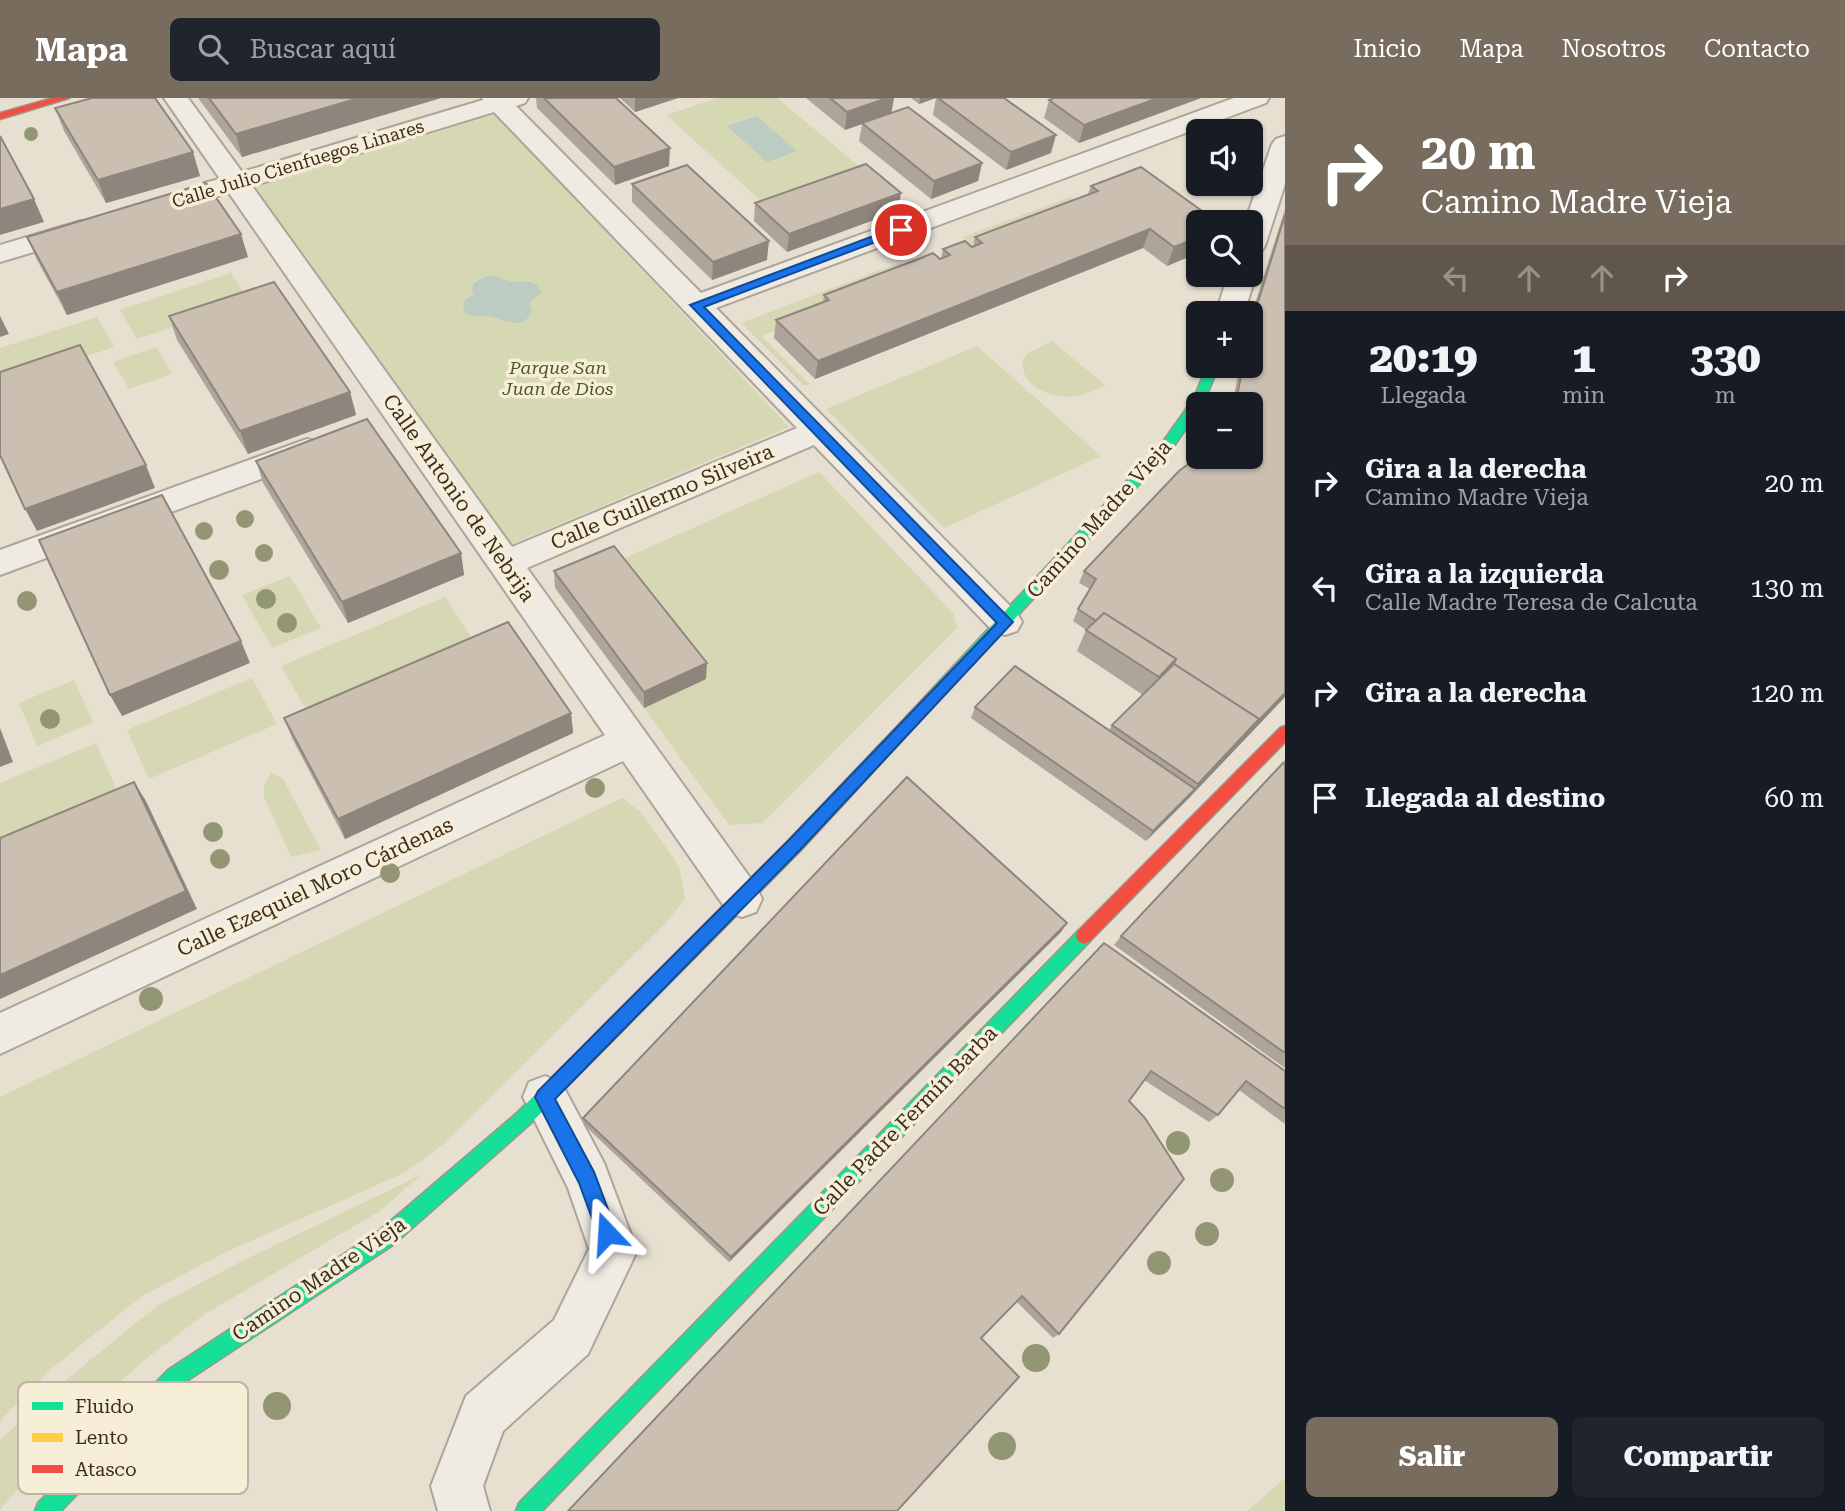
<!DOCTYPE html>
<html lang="es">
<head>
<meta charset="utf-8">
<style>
	:root { --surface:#171b24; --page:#20242c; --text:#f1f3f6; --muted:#9ea1a6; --accent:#786c5e }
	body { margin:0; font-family:"Roboto Serif",serif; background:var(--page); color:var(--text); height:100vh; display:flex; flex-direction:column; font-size:26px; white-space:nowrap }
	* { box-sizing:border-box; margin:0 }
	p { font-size:23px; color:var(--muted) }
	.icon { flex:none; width:38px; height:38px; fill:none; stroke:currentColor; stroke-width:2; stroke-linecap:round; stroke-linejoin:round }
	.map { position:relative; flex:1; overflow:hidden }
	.sheet { display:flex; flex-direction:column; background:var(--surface); width:560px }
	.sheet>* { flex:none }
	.guide { background:#786c5e; color:#fff; overflow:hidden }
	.controls { position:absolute; left:1186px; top:21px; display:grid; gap:14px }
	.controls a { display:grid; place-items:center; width:77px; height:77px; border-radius:10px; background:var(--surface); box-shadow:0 2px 5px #0004; font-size:35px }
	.pin { position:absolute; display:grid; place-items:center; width:60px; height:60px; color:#fff; margin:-30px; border:4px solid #fff; border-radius:50%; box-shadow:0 2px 7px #0007 }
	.me { position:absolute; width:77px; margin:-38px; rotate:340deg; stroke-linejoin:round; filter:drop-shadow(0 0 5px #0008) }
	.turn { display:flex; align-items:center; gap:24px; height:147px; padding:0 21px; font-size:32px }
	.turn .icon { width:91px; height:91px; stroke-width:2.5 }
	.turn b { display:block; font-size:49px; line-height:60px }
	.lanes { display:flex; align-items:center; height:66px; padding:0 21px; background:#0003; justify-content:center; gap:35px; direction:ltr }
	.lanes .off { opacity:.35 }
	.eta { display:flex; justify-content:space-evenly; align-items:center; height:119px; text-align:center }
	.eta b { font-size:42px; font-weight:800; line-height:49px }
	.button { display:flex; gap:14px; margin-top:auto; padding:14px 21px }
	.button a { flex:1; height:80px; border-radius:10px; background:var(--accent); color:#fff; font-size:28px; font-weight:800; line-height:80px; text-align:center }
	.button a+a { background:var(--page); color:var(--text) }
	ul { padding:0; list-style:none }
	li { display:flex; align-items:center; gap:21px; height:105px; padding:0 21px }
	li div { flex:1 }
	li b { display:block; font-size:26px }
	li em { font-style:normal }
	header { display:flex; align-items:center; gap:42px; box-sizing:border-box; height:98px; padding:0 35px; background:var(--accent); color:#fff }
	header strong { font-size:33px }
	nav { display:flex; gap:38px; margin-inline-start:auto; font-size:24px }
	.search { width:490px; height:63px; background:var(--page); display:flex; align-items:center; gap:18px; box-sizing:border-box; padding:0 24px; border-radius:10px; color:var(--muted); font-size:26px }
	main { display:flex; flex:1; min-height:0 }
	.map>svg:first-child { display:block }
	.green { fill:#d6d7b3 }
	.water { fill:#bcccc2 }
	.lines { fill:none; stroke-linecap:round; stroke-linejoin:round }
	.street-casing { stroke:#ada599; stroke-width:4 }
	.fast-casing { stroke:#9c958a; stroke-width:3 }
	.slow-casing { stroke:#9c958a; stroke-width:3 }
	.jam-casing { stroke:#9c958a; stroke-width:3 }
	.street { fill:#efebe3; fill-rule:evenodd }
	.fast { fill:#16e098; fill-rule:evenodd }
	.slow { fill:#ffcf43; fill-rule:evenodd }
	.jam { fill:#f24e42; fill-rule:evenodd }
	.tree { fill:#929673 }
	.wall { fill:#afa499 }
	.shaded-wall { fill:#8e867d }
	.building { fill:#cbbfb2; stroke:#8e867d; stroke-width:2 }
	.route { fill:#1a73e8; stroke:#114b97; stroke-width:2 }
	.labels { text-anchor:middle; stroke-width:7; stroke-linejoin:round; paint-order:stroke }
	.far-street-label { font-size:18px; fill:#3d2e20; stroke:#f7eed8 }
	.far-park-label { font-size:18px; font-style:italic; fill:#4d5a26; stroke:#f7eed8 }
	.street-label { font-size:21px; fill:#3d2e20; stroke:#f7eed8 }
	.key { fill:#f7eed8; stroke:#bfb4a1; stroke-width:2 }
	.key-label { font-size:19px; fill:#3d2e20 }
</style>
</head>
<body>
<header>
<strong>Mapa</strong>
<div class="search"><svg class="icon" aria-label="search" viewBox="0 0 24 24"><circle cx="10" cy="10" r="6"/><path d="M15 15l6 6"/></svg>Buscar aquí</div>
<nav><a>Inicio</a><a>Mapa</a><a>Nosotros</a><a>Contacto</a></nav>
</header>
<main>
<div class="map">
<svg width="1285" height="1413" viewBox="0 0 1285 1413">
	<rect width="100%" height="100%" fill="#e7e0d1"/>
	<!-- green -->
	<g class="green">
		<path d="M 718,0 L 777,0 L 859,68 L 760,102 L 666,17 Z"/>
		<path d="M 496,16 L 789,329 L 512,446 L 255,90 Z"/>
		<path d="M 1070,99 L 1088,112 L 981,154 L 963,139 Z"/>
		<path d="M 901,164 L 917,178 L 762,238 L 810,286 L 804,288 L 741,225 Z"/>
		<path d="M 231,175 L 250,204 L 137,241 L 120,212 Z"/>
		<path d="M 97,219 L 114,249 L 0,287 L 0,250 Z"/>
		<path d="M 1052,243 L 1105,287 C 1096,291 1087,296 1078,298 C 1055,302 1019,290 1023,262 L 1027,256 Z"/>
		<path d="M 977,248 L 1101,358 L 944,430 L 826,311 Z"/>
		<path d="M 156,249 L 172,276 L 129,291 L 113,264 Z"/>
		<path d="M 819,374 L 953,515 L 957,530 L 763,725 L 729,727 L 644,610 L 706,581 L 614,465 Z"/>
		<path d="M 290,478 L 321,530 L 272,550 L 242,497 Z"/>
		<path d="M 445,499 L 473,542 L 307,613 L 281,568 Z"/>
		<path d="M 252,580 L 277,626 L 149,681 L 127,632 Z"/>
		<path d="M 74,582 L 93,624 L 37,648 L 19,605 Z"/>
		<path d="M 96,645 L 118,695 L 0,745 L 0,685 Z"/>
		<path d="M 271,674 L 283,681 L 321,752 L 291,759 L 264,699 L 264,687 Z"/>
		<path d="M 622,700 L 641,714 L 679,768 L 685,800 L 666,825 L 445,1045 L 404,1075 L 226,1154 L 142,1198 L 53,1269 L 0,1323 L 0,999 Z"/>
		<path d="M 421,1077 L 380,1113 L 205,1216 L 143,1263 L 70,1330 L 0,1412 L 0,1342 L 67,1281 L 157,1208 L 244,1162 Z"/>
		<path d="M 1285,1380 L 1285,1413 L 1247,1413 Z"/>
	</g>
	<!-- water -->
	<g class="water">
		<path d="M 757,18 L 797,53 L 767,64 L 727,28 Z"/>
		<path d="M 487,178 C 497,177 501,181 510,183 C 520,186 527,180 538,188 L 541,195 L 529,205 L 532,212 C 524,234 506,223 493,219 C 484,216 476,222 465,215 L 463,207 L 466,201 L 474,197 L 472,191 L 474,185 Z"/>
	</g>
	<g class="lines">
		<defs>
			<g id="street">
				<path d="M 164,0 L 188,0 L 242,74 L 483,2 L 482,0 L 528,0 L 525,5 L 516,8 L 701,195 L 1234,0 L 1269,0 L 1266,5 L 716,210 L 1017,515 L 1022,524 L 1017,533 L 1005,537 L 993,533 L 814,347 L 527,470 L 756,788 L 762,801 L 756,814 L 742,819 L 728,814 L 623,663 L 0,956 L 0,915 L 605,637 L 229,95 L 213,99 L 204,97 L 200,91 L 204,85 L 220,81 ZM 494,14 L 797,330 L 512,449 L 252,88 Z"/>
				<path d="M 1285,38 L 1285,86 L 1265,148 L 1261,154 L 1251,156 L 1251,124 L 1245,124 L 1272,46 L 1276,41 Z"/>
				<path d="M 81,123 L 91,125 L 95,131 L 91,137 L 0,164 L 0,147 Z"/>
				<path d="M 1252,171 L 1256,177 L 1244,215 L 1216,215 L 1228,177 L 1251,177 Z"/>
				<path d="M 307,341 L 318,344 L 323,352 L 318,360 L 0,477 L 0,452 Z"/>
				<path d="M 545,978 L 561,984 L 604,1065 L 637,1153 L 588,1256 L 503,1333 L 483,1388 L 490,1413 L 438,1413 L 431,1388 L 466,1298 L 554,1222 L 589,1151 L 568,1090 L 523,999 L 529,984 Z"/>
			</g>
			<g id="fast">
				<path d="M 1207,268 L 1219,268 L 1203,306 L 1199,306 L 1199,312 L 1172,351 L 918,625 L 908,625 L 905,621 L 908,617 L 1162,345 L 1194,300 Z"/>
				<path d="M 1084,830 L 1090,833 L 1092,838 L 1090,843 L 542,1413 L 516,1413 L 519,1405 L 1078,833 Z"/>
				<path d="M 616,919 L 622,921 L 625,927 L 622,933 L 529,1027 L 393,1147 L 182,1286 L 61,1413 L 35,1413 L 38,1405 L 168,1272 L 379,1133 L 517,1015 L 610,921 Z"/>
			</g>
			<path id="slow" d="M 913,615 L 918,617 L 921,621 L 918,625 L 801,752 L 622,933 L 616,935 L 610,933 L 607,927 L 610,921 L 789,742 L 908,617 Z"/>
			<g id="jam">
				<path d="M 53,0 L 69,0 L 0,21 L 0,15 Z"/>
				<path d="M 1285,628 L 1285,644 L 1090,843 L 1084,846 L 1078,843 L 1076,838 L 1078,833 L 1280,630 Z"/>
			</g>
		</defs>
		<!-- street casing -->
		<use href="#street" class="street-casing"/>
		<!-- fast casing -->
		<use href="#fast" class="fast-casing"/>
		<!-- slow casing -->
		<use href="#slow" class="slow-casing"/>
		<!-- jam casing -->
		<use href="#jam" class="jam-casing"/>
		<!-- street -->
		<use href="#street" class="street"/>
		<!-- fast -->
		<use href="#fast" class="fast"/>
		<!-- slow -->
		<use href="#slow" class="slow"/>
		<!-- jam -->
		<use href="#jam" class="jam"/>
	</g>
	<!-- trees -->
	<g class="tree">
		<circle cx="31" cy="36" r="7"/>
		<circle cx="907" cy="149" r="8"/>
		<circle cx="245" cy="421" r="9"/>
		<circle cx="204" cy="433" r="9"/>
		<circle cx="264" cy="455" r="9"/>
		<circle cx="219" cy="472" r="10"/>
		<circle cx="266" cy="501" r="10"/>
		<circle cx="27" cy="503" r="10"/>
		<circle cx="287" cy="525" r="10"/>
		<circle cx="50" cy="621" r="10"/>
		<circle cx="595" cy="690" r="10"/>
		<circle cx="213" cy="734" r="10"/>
		<circle cx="220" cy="761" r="10"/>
		<circle cx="390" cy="775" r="10"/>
		<circle cx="151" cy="901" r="12"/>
		<circle cx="1178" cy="1045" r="12"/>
		<circle cx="1222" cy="1082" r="12"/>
		<circle cx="1207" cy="1136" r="12"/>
		<circle cx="1159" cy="1165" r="12"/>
		<circle cx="1036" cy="1260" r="14"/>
		<circle cx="277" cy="1308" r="14"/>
		<circle cx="1002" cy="1348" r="14"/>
	</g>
	<!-- wall -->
	<g class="wall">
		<path d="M 198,0 L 441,0 L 242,59 Z"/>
		<path d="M 536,0 L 616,0 L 669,68 L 615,87 L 537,10 Z"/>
		<path d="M 620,0 L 678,0 L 635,14 Z"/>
		<path d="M 806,0 L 894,0 L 891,15 L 982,65 L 978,83 L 931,101 L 859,43 L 862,26 L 845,32 Z"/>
		<path d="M 911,0 L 1004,0 L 1051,55 L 1006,72 L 933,17 L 936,0 L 919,6 Z"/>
		<path d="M 1054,0 L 1201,0 L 1079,45 L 1044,20 L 1049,2 Z"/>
		<path d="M 55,10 L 200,78 L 106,105 L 64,33 Z"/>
		<path d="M 632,86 L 767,162 L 712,182 L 632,104 Z"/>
		<path d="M 1091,88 L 1198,155 L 1167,168 L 1143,150 L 815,281 L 774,240 L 776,222 L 823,204 L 824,197 L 941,160 L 943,151 L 973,149 L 975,139 L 1088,96 Z"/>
		<path d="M 755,105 L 898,113 L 787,154 L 754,123 Z"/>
		<path d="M 1285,111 L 1285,599 L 1188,701 L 1146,743 L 971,620 L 975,609 L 1109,632 L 1112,627 L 1143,597 L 1077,553 L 1086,532 L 1073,523 L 1078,511 L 1090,491 L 1079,485 L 1084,473 L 1251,359 L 1251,306 L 1232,306 L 1240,268 L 1251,268 L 1251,218 Z"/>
		<path d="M 27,139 L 248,159 L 67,217 L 37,162 Z"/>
		<path d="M 169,218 L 350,294 L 356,317 L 248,356 L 177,242 Z"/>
		<path d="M 256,363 L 461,455 L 464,477 L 348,525 L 263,385 Z"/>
		<path d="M 554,473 L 706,581 L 644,610 L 555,490 Z"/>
		<path d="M 571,615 L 573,635 L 345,741 L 292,640 L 284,620 Z"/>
		<path d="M 1285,662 L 1285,970 L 1114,847 L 1121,838 Z"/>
		<path d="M 1067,825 L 1061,834 L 729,1164 L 584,1027 L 583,1020 Z"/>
		<path d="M 1104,845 L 1285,973 L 1285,1026 L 1239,992 L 1218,1017 L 1209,1024 L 1144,982 L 1129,1003 L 1059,1236 L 1053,1240 L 1017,1204 L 981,1240 Z"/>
	</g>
	<!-- shaded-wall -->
	<g class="shaded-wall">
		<path d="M 359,0 L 441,0 L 242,59 L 236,36 Z"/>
		<path d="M 635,0 L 678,0 L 635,14 Z"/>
		<path d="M 887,0 L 894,0 L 891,16 L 845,32 L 847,14 Z"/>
		<path d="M 920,0 L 936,0 L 919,6 Z"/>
		<path d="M 1158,0 L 1201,0 L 1079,45 L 1084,27 Z"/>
		<path d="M 1056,37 L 1051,55 L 1006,72 L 1011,54 Z"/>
		<path d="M 670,50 L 669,68 L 615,87 L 614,69 Z"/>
		<path d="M 193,54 L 200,78 L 106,105 L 98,82 Z"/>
		<path d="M 982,65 L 978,83 L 931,101 L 934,83 Z"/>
		<path d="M 901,95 L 898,113 L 787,154 L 789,136 Z"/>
		<path d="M 34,101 L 44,124 L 0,137 L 0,111 Z"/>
		<path d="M 1150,131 L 1143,150 L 815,281 L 818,263 Z"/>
		<path d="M 241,136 L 248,159 L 67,217 L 57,194 Z"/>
		<path d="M 1199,139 L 1198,155 L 1167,168 L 1174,149 Z"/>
		<path d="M 769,143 L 767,162 L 712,182 L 713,164 Z"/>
		<path d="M 0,218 L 9,236 L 0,239 Z"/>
		<path d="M 350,294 L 356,317 L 248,356 L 240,333 Z"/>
		<path d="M 146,367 L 155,390 L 37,433 L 25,411 Z"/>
		<path d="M 461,455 L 464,477 L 348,525 L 342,504 Z"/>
		<path d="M 241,543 L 250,565 L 122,618 L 110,597 Z"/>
		<path d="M 707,565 L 706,581 L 644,610 L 644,594 Z"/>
		<path d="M 1285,595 L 1285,599 L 1188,701 L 1198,686 L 1259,621 Z"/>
		<path d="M 571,615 L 573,635 L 345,741 L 338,721 Z"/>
		<path d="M 0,630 L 13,664 L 0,669 Z"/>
		<path d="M 134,684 L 146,703 L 197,811 L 0,901 L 0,877 Z"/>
		<path d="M 1195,691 L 1188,701 L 1146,743 L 1153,733 Z"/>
		<path d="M 1067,825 L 1061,834 L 729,1164 L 731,1159 Z"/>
	</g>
	<!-- building -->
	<g class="building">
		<path d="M 92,0 L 155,0 L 193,54 L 98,82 L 55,10 Z"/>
		<path d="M 209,0 L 359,0 L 236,36 Z"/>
		<path d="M 544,0 L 616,0 L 670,50 L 614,69 Z"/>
		<path d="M 830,0 L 887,0 L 847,14 Z"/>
		<path d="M 938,0 L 1004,0 L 1056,37 L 1011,54 Z"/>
		<path d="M 1054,0 L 1158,0 L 1084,27 L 1049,2 Z"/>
		<path d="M 908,9 L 982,65 L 934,83 L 862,25 Z"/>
		<path d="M 0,38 L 34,101 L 0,111 Z"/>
		<path d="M 866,66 L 901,95 L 789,136 L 755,105 Z"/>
		<path d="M 687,67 L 769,143 L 713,164 L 632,86 Z"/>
		<path d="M 1141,69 L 1209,118 L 1208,124 L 1199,124 L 1199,139 L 1174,149 L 1150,131 L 818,263 L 776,222 L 829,202 L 824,197 L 921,160 L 933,155 L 940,161 L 950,157 L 943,151 L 965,143 L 972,149 L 982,145 L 975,139 L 1098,93 L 1091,88 Z"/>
		<path d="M 206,85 L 241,136 L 57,194 L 27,139 Z"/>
		<path d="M 1285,117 L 1285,595 L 1255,626 L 1259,621 L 1174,566 L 1176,561 L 1104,515 L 1096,523 L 1078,511 L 1096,481 L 1084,473 L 1179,373 L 1199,358 L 1251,359 L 1251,306 L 1233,306 L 1238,293 L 1243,268 L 1251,268 L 1251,227 L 1253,220 Z"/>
		<path d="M 274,184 L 350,294 L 240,333 L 169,218 Z"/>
		<path d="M 80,247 L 146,367 L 25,411 L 0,357 L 0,274 Z"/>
		<path d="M 367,321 L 461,455 L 342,504 L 256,363 Z"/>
		<path d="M 162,397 L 241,543 L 110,597 L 39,442 Z"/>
		<path d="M 614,448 L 707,565 L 644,594 L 554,473 Z"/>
		<path d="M 1104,515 L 1176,561 L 1159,579 L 1086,532 Z"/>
		<path d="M 508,524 L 571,615 L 338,721 L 284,620 Z"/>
		<path d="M 1174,566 L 1259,621 L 1198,686 L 1112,627 Z"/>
		<path d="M 1015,568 L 1195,691 L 1153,733 L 975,609 Z"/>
		<path d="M 1283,665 L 1285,666 L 1285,955 L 1121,838 Z"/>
		<path d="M 907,679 L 1067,825 L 731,1159 L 583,1020 Z"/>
		<path d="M 134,684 L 186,793 L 0,877 L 0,740 Z"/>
		<path d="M 1104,845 L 1285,973 L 1285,1011 L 1246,983 L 1218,1017 L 1151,973 L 1129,1003 L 1145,1020 L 1184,1081 L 1059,1236 L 1022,1198 L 981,1240 L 1019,1279 L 897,1413 L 568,1413 Z"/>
	</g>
	<!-- route -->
	<path class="route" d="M 897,129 L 907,132 L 704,209 L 1013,524 L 800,752 L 555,1001 L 594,1074 L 617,1135 L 614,1142 L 607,1145 L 600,1142 L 579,1085 L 538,1005 L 535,999 L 538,993 L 789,742 L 997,525 L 690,207 Z"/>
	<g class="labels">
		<!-- far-street labels -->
		<g class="far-street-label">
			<text transform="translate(298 66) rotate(-17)" y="6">Calle Julio Cienfuegos Linares</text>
		</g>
		<!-- far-park labels -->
		<g class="far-park-label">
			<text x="558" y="276">Parque San<tspan x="558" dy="21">Juan de Dios</tspan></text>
		</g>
		<!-- street labels -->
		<g class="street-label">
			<text transform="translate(662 399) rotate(-23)" y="7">Calle Guillermo Silveira</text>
			<text transform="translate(459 400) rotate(55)" y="7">Calle Antonio de Nebrija</text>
			<text transform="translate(1099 421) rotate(-48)" y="7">Camino Madre Vieja</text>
			<text transform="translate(315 789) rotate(-25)" y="7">Calle Ezequiel Moro Cárdenas</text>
			<text transform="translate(905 1023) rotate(-46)" y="7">Calle Padre Fermín Barba</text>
			<text transform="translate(319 1181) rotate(-34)" y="7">Camino Madre Vieja</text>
		</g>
	</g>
	<!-- legend -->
	<rect x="18" y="1284" width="230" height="112" rx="10" class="key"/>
	<rect x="32" y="1304" width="31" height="8" fill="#16e098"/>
	<rect x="32" y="1335" width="31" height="9" fill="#ffcf43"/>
	<rect x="32" y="1367" width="31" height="8" fill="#f24e42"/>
	<g class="key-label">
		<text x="75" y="1315">Fluido</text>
		<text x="75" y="1346">Lento</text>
		<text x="75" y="1378">Atasco</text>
	</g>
</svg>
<div class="controls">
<a><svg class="icon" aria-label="sound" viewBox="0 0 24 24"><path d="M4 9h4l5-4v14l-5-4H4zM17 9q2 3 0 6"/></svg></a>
<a><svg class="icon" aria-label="search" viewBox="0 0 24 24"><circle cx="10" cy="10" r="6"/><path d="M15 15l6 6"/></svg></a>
<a>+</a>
<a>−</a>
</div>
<div class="pin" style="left:901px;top:132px;background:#d93025"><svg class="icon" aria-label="arrive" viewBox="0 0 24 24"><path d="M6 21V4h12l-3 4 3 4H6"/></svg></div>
<svg class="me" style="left:607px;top:1135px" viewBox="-20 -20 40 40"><path d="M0-17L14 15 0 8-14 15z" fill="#1a73e8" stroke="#fff" stroke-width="4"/></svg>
</div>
<section class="sheet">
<div class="guide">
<div class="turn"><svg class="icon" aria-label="right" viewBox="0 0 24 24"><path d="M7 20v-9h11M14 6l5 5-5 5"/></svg><div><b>20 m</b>Camino Madre Vieja</div></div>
<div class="lanes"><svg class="icon off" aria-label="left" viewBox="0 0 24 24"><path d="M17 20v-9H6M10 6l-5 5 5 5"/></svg><svg class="icon off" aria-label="ahead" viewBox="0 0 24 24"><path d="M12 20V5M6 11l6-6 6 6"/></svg><svg class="icon off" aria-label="ahead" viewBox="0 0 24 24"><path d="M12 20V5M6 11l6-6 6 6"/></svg><svg class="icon" aria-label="right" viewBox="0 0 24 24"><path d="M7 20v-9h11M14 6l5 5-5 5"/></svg></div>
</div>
<div class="eta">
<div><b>20:19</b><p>Llegada</p></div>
<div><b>1</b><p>min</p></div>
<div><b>330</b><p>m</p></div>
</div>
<ul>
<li><svg class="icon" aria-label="right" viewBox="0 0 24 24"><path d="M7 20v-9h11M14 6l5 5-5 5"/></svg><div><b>Gira a la derecha</b><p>Camino Madre Vieja</p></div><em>20 m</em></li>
<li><svg class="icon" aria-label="left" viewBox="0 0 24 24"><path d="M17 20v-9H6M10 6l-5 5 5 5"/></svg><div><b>Gira a la izquierda</b><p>Calle Madre Teresa de Calcuta</p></div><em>130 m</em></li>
<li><svg class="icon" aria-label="right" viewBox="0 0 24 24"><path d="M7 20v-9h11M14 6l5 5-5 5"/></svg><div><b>Gira a la derecha</b></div><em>120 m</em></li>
<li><svg class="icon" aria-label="arrive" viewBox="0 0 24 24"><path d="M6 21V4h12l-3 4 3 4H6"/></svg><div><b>Llegada al destino</b></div><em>60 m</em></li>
</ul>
<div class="button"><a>Salir</a><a>Compartir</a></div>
</section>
</main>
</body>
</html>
